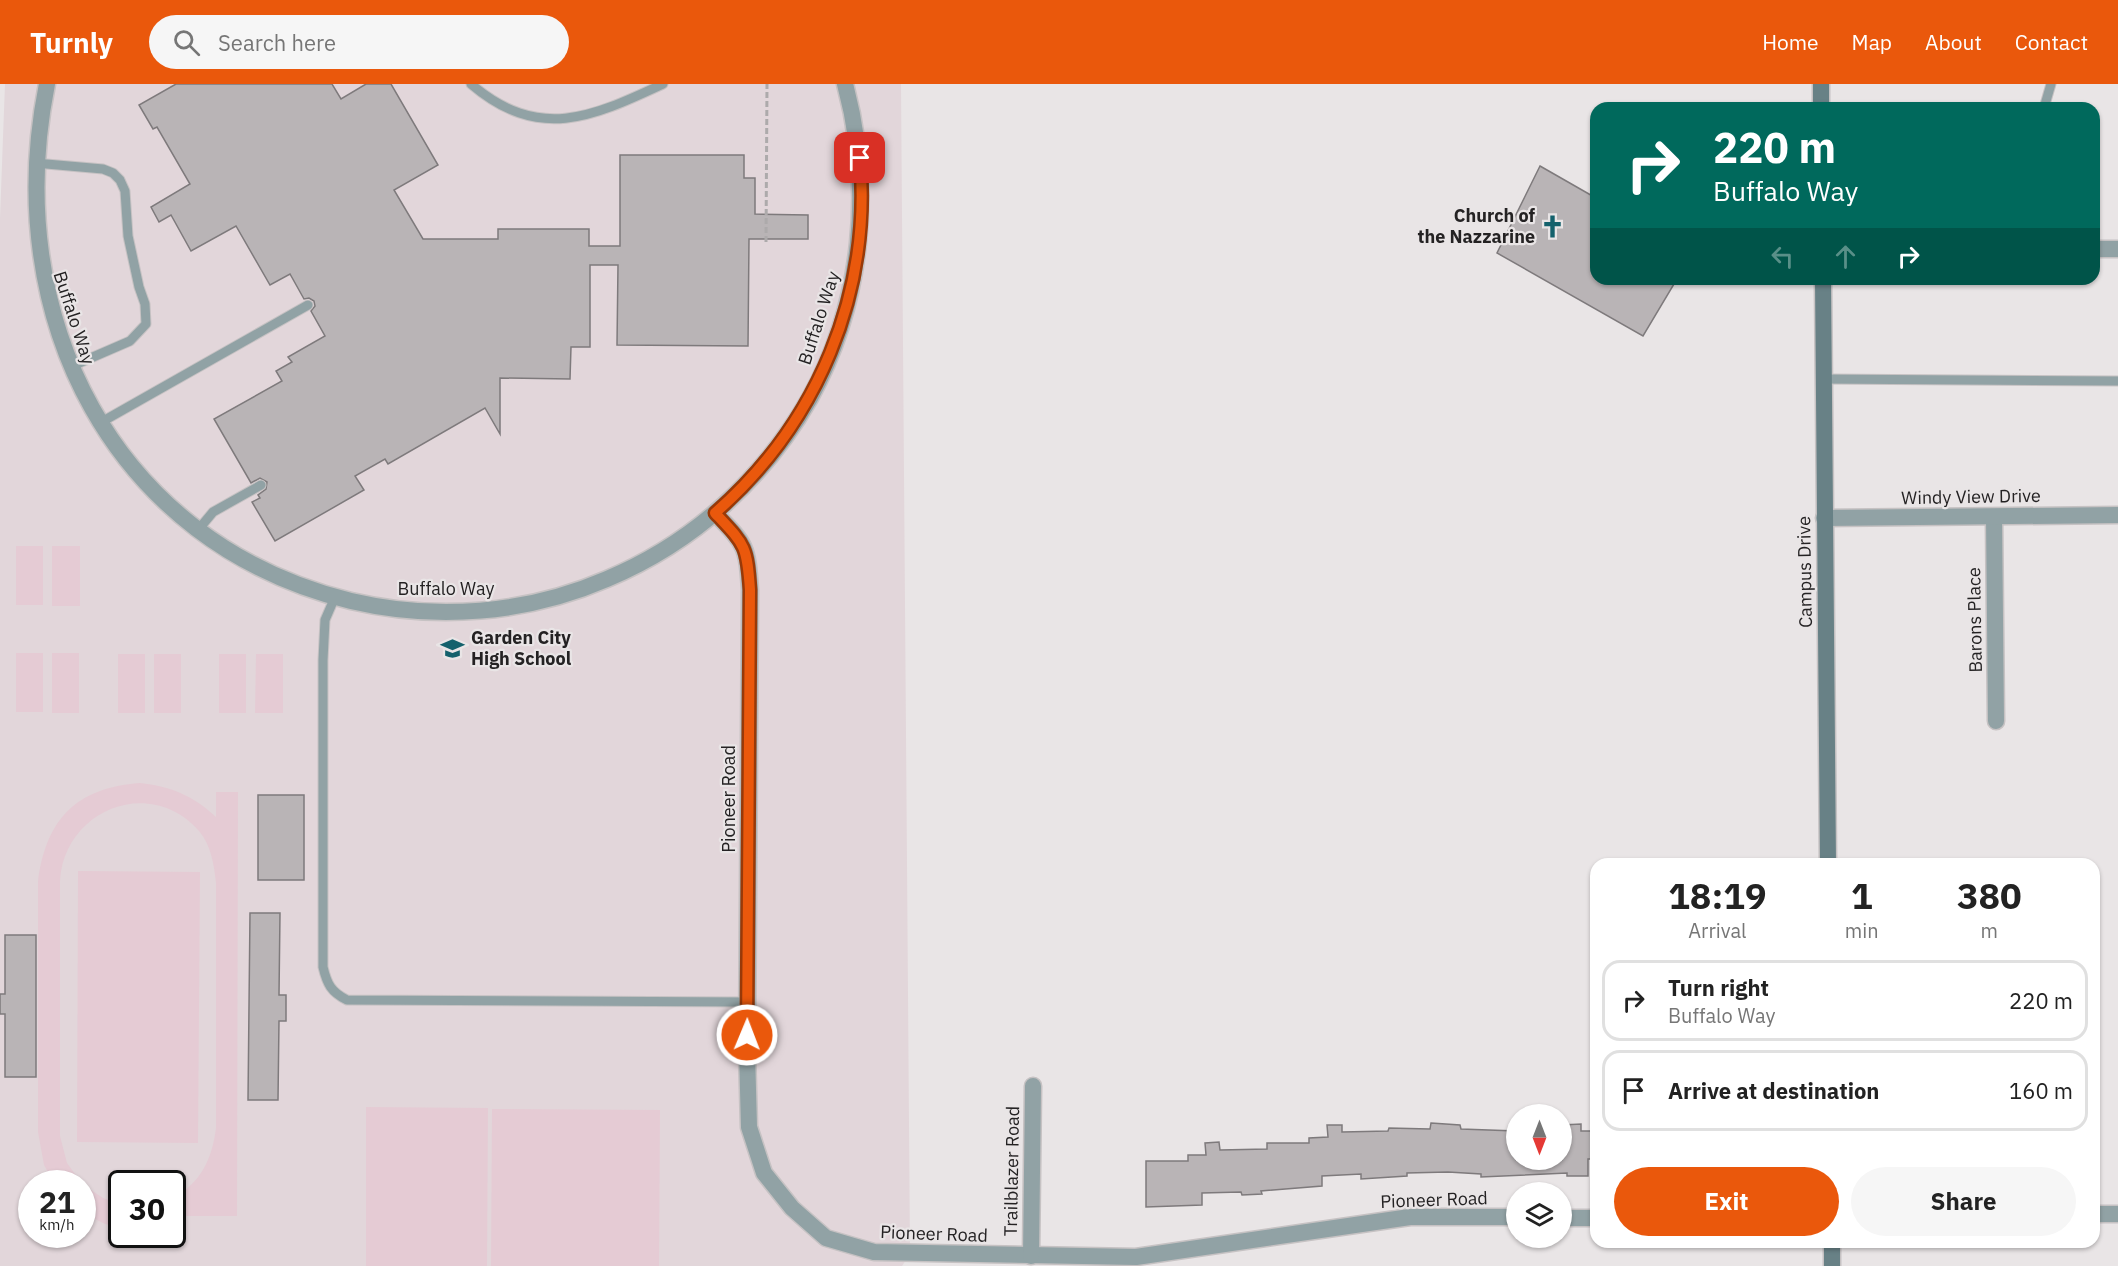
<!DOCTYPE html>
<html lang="en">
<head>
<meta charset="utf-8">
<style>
	:root { --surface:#fff; --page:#f6f6f6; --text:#222; --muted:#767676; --line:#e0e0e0; --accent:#ea580c }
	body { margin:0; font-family:"IBM Plex Sans",sans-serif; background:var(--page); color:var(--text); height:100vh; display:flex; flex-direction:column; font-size:22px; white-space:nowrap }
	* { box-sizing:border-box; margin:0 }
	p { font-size:20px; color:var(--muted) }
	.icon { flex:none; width:33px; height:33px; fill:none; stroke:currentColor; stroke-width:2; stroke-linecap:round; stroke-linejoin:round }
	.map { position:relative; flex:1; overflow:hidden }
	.panel { position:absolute; left:1590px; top:774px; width:510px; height:390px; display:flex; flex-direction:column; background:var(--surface); border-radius:18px; box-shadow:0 2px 4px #0004 }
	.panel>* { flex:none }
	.hud { position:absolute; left:1590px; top:18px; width:510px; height:183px; border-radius:18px; box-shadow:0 2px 4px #0004; background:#00695c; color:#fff; overflow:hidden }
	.needle { width:39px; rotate:180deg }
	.tools { position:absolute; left:1506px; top:1020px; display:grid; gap:12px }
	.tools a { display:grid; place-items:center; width:66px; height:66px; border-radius:50%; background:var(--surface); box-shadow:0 2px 4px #0004; font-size:30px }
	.speed { position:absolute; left:18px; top:1086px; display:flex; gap:12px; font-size:30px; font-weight:700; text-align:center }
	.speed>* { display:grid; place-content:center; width:78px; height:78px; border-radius:50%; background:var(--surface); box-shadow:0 2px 4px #0004; line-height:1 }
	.speed small { font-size:15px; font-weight:400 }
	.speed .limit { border:3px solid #111; border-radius:9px; background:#fff; color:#111 }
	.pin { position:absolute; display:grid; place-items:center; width:51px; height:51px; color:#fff; margin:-26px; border-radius:12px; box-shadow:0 3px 9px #0006 }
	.me { position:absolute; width:66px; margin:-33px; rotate:1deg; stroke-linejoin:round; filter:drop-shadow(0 0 4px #0008) }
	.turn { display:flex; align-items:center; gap:21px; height:126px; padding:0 24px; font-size:27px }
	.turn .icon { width:78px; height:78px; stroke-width:2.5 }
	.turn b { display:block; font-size:42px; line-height:51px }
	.lanes { display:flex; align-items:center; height:57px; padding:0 24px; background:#0003; justify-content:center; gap:30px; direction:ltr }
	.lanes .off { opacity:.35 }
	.eta { display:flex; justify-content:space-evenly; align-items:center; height:102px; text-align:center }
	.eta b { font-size:36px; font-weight:700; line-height:42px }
	.primary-button { display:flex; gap:12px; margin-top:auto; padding:12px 24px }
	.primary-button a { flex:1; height:69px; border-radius:36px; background:var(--accent); color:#fff; font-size:24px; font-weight:700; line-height:69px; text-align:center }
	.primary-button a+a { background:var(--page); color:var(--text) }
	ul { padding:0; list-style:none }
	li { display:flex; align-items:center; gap:18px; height:81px; margin:0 12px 9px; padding:0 12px; border:3px solid var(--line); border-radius:18px }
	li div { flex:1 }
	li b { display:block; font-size:22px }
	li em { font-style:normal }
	header { display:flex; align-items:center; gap:36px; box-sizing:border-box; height:84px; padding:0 30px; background:var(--accent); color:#fff }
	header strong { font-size:28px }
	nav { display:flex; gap:33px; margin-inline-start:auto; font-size:21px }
	.search { width:420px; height:54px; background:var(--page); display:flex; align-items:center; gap:15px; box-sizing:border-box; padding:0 21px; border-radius:33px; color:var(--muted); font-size:22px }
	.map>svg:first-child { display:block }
	.built { fill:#e2d6da; fill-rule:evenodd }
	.green { fill:#e5cbd4 }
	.building { fill:#b9b4b6; stroke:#7e7a7c; stroke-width:1.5 }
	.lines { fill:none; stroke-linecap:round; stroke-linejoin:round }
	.service-casing { stroke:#c6c2c3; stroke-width:11 }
	.minor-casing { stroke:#c6c2c3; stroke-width:19 }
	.secondary-casing { stroke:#c6c2c3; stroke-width:19 }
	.path { stroke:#adaaab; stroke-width:3; stroke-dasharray:6 3; stroke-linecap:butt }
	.service { stroke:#91a2a5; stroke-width:9 }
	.minor { stroke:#91a2a5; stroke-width:16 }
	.secondary { stroke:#688186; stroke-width:16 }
	.route-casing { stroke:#983908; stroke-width:15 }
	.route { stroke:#ea580c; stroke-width:10 }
	.labels { text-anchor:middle; stroke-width:4.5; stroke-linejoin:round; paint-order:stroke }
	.poi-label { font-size:18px; font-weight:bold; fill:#242223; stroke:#e9e5e6; text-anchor:end }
	.street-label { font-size:18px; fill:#242223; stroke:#e9e5e6 }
</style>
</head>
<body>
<header>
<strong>Turnly</strong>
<div class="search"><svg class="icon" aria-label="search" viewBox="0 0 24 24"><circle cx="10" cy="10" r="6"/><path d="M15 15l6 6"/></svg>Search here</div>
<nav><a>Home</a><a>Map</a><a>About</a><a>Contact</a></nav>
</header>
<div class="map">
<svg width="2118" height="1182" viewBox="0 0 2118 1182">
	<rect width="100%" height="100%" fill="#e9e5e6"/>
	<!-- built -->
	<path class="built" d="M 5,0 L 901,0 L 910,1170 L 902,1182 L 0,1182 L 0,134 ZM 32,1100 L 82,1100 L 82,1150 L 32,1150 ZM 122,1100 L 172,1100 L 172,1150 L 122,1150 Z"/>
	<!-- green -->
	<g class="green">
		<rect x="16" y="462" width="27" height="59"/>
		<rect x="52" y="462" width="28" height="60"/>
		<rect x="16" y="569" width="27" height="59"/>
		<rect x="52" y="569" width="27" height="60"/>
		<rect x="118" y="570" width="27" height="59"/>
		<rect x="154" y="570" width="27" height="59"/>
		<rect x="219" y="570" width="27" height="59"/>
		<path d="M 256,570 L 283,570 L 283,629 L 255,629 Z"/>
		<path d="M 140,699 C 170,702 194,712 216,733 L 216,708 L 238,708 L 237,1132 L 186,1132 L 173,1138 L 173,1114 C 201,1099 212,1075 216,1044 L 216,799 C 214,781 211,761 199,747 C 150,691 64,726 60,797 L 60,1052 L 67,1079 L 82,1100 L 54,1099 L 44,1081 L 38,1048 L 38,798 C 46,735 76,704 140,699 Z"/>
		<path d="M 78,787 L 200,788 L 198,1059 L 77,1058 Z"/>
		<path d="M 366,1023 L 488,1024 L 487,1182 L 366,1182 Z"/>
		<path d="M 492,1025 L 660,1026 L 659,1182 L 491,1182 Z"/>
		<path d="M 82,1100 L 103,1114 L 121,1120 L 121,1144 L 105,1140 L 83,1129 Z"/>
	</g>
	<!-- building -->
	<g class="building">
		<path d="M 176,0 L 332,0 L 341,15 L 366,0 L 391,0 L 438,81 L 394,106 L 423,155 L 498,155 L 498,145 L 589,145 L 589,162 L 620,162 L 620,71 L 744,71 L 744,94 L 755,94 L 755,130 L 808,131 L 808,155 L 749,155 L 748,262 L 617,261 L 618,181 L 590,181 L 590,263 L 571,263 L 570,295 L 500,294 L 500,350 L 485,324 L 388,380 L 385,375 L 355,392 L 364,406 L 275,457 L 252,418 L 260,414 L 258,411 L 266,405 L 267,398 L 260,394 L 251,399 L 214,335 L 282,297 L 276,287 L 292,278 L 288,273 L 325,252 L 311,227 L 315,222 L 314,217 L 309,214 L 304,215 L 290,190 L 270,201 L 236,142 L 191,167 L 171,131 L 159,138 L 151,123 L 190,100 L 157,43 L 153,45 L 139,21 Z"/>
		<path d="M 1540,82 L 1596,114 L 1596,195 L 1677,195 L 1643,252 L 1497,169 Z"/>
		<rect x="258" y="711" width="46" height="85"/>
		<path d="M 250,829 L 280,829 L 279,911 L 286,911 L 286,937 L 279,937 L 278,1016 L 248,1016 Z"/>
		<path d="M 5,851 L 36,851 L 36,993 L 5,993 L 5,930 L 0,930 L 0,910 L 5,910 Z"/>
		<path d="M 1431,1039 L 1460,1041 L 1461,1045 L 1516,1047 L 1516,1076 L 1562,1076 L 1562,1041 L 1581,1040 L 1581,1047 L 1596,1047 L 1596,1075 L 1588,1075 L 1588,1092 L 1567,1092 L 1567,1089 L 1481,1093 L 1481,1090 L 1448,1088 L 1407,1089 L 1407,1092 L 1361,1095 L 1361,1090 L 1322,1092 L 1322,1102 L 1261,1107 L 1262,1110 L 1242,1111 L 1241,1108 L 1202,1109 L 1202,1121 L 1146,1123 L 1146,1077 L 1188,1077 L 1188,1071 L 1206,1071 L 1205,1059 L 1219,1058 L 1220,1066 L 1267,1065 L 1267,1059 L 1309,1059 L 1309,1054 L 1328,1053 L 1327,1041 L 1342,1041 L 1342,1048 L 1388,1047 L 1389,1044 L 1430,1045 Z"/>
	</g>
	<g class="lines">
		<defs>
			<g id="service">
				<path d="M 471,0 C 539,58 592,33 663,0"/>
				<path d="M 2044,24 L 2051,0"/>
				<path d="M 35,79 L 103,85 L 113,89 L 120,96 L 125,107 L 128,152 L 139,203 L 145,220 L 146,240 L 130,257 L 70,283"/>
				<path d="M 1823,295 L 2118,297"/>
				<path d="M 98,340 L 308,221"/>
				<path d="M 198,446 L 213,428 L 261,401"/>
				<path d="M 335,513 L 325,536 L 323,576 L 323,883 C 327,900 331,908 347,916 L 747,918"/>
			</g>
			<g id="minor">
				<path d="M 47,0 C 0,233 113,459 351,517 C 436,537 526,530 607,495 C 693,459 764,395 810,314 C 863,218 873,104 845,0"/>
				<path d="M 2094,165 L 2118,165"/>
				<path d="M 715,429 C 746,461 747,461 750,506 L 747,968 L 749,1043 L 764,1089 L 792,1124 L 826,1154 L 874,1168 L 1136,1173 L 1410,1133 L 1516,1133"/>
				<path d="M 1994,433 L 1996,637"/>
				<path d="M 1824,434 L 2118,431"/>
				<path d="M 2094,1130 L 2118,1130"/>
				<path d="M 1562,1134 L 1596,1134"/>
				<path d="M 1031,1172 L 1033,1002"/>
			</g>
			<g id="secondary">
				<path d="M 1821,0 L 1821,24"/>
				<path d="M 1823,195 L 1828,780"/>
				<path d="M 1832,1158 L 1832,1182"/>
			</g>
		</defs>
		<!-- service casing -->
		<use href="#service" class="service-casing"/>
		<!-- minor casing -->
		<use href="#minor" class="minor-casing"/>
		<!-- secondary casing -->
		<use href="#secondary" class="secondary-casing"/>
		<!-- path -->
		<path class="path" d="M 766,158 L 767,0"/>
		<!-- service -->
		<use href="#service" class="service"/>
		<!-- minor -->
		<use href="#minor" class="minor"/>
		<!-- secondary -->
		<use href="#secondary" class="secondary"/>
	</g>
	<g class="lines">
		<defs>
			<path id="route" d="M 747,951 L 750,506 C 747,461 745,461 715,429 C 817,340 872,209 860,74"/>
		</defs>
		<!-- route casing -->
		<use href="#route" class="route-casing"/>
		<!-- route -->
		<use href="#route" class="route"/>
	</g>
	<!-- icons -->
	<defs>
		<symbol id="church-bare" viewBox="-9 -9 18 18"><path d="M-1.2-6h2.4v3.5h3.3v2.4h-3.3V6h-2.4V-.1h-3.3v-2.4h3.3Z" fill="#14616c" stroke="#e9e5e6" stroke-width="2.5" paint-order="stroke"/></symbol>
		<symbol id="school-bare" viewBox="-9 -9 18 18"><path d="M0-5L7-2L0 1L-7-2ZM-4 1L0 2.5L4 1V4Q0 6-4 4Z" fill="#14616c" stroke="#e9e5e6" stroke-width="2.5" paint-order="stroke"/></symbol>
	</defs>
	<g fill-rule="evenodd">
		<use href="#church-bare" x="1536" y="126" width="33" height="33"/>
		<use href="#school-bare" x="436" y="548" width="33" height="33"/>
	</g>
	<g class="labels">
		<!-- poi labels -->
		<g class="poi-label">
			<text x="1535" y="138">Church of<tspan x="1535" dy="21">the Nazzarine</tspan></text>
			<text x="471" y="560" text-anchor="start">Garden City<tspan x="471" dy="21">High School</tspan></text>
		</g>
		<!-- street labels -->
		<g class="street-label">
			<text transform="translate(74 234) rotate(72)" y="6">Buffalo Way</text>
			<text transform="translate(819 234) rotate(-72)" y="6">Buffalo Way</text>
			<text transform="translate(1971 413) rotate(-1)" y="6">Windy View Drive</text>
			<text transform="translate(1805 488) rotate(-91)" y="6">Campus Drive</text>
			<text x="446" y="511">Buffalo Way</text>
			<text transform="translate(1975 536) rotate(-91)" y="6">Barons Place</text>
			<text transform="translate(729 715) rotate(-90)" y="6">Pioneer Road</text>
			<text transform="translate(1012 1087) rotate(-89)" y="6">Trailblazer Road</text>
			<text transform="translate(1434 1116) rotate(-2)" y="6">Pioneer Road</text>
			<text transform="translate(934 1150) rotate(2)" y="6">Pioneer Road</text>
		</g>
	</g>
</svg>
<div class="tools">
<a><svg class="needle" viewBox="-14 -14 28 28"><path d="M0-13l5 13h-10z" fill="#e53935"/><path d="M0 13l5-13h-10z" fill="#767676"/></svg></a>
<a><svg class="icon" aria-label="layers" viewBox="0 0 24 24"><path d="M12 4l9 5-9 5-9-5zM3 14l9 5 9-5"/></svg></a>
</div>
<div class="speed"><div>21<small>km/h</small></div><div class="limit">30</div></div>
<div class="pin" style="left:860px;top:74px;background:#d93025"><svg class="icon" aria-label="arrive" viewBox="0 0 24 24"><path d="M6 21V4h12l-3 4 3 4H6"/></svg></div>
<svg class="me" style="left:747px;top:951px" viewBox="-20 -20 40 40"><circle r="17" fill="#ea580c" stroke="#fff" stroke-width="3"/><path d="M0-11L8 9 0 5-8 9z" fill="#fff"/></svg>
<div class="hud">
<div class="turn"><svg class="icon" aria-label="right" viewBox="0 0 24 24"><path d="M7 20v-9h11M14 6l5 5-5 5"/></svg><div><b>220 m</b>Buffalo Way</div></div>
<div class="lanes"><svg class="icon off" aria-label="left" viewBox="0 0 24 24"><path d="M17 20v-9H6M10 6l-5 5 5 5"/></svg><svg class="icon off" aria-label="ahead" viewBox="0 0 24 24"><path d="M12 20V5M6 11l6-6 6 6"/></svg><svg class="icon" aria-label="right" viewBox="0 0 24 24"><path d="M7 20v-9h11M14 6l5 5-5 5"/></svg></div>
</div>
<section class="panel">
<div class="eta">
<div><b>18:19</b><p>Arrival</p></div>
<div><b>1</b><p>min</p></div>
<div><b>380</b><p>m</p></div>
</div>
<ul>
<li><svg class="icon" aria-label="right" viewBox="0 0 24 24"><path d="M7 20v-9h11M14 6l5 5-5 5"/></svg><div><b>Turn right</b><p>Buffalo Way</p></div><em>220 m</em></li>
<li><svg class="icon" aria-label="arrive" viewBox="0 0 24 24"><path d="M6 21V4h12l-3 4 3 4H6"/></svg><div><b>Arrive at destination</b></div><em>160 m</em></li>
</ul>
<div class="primary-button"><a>Exit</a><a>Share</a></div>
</section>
</div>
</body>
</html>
